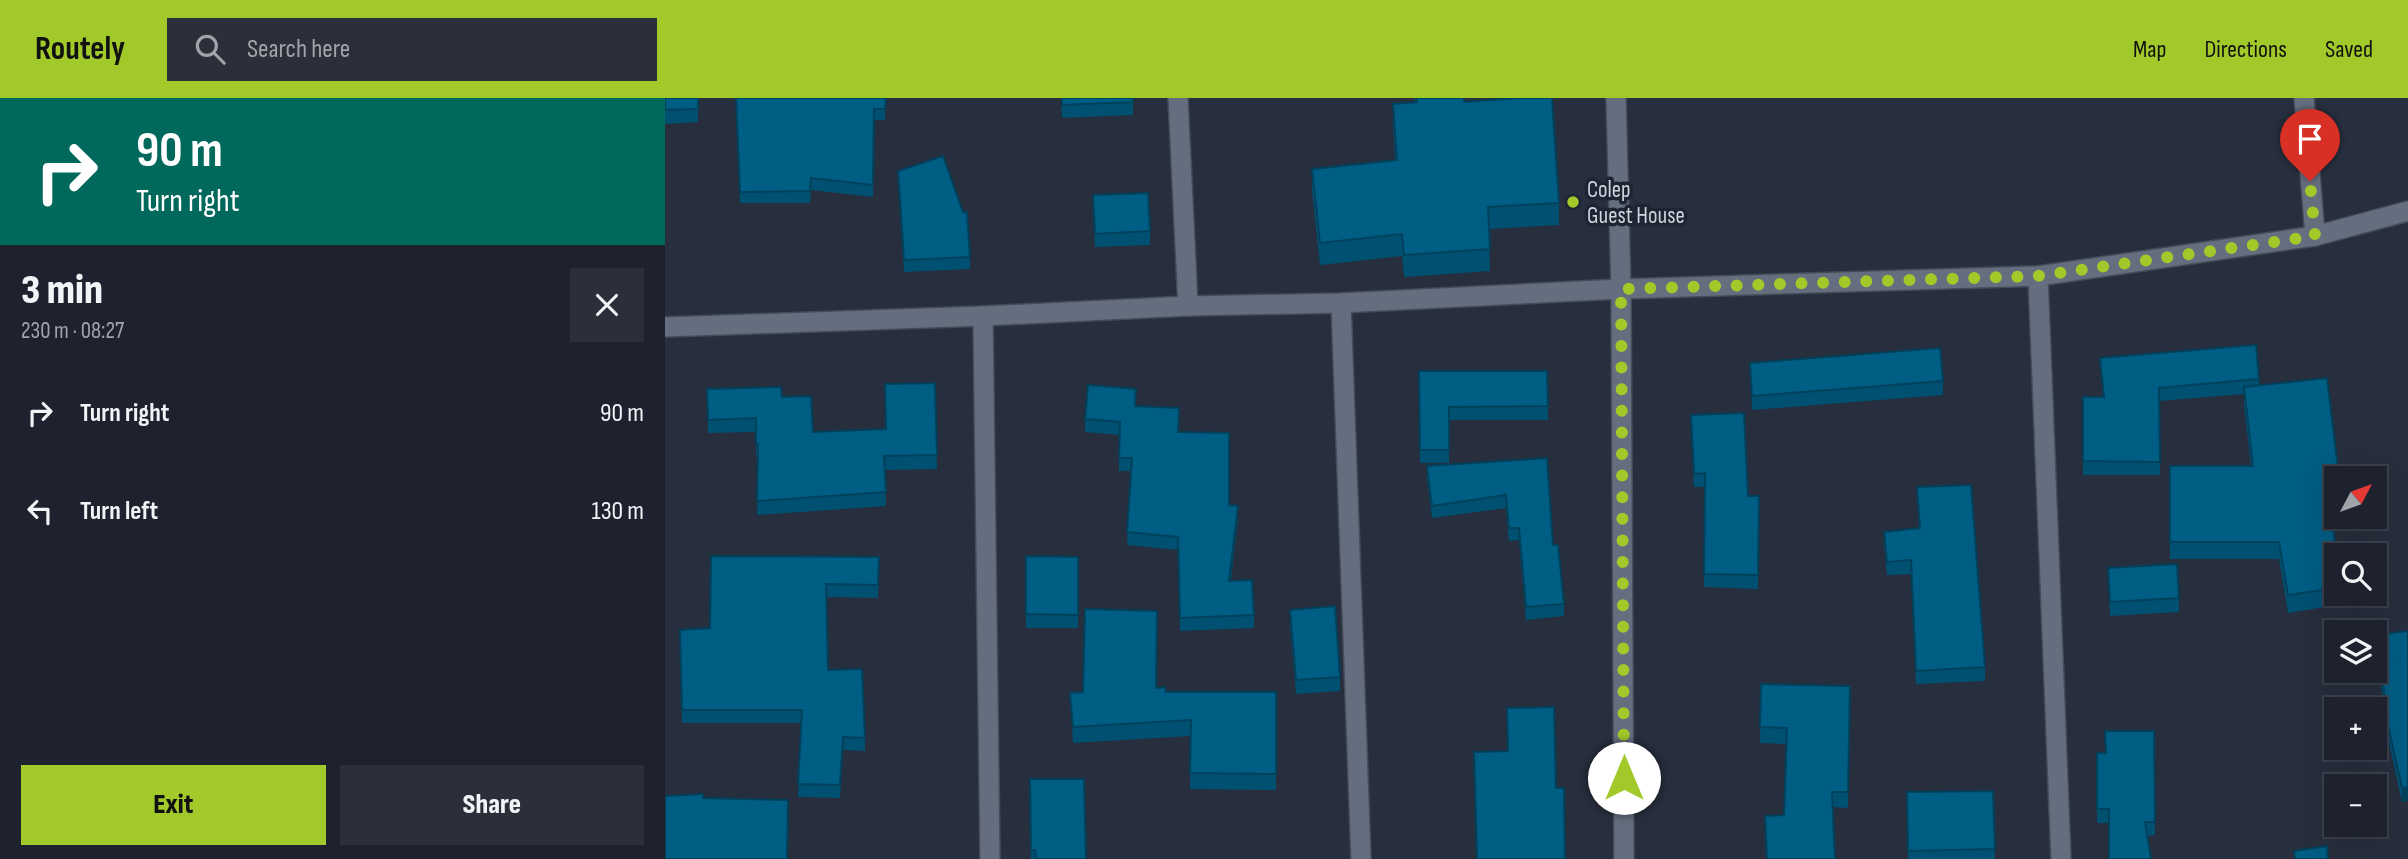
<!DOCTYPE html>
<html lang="en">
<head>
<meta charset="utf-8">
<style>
	:root { --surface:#1d222e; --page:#2a2f3a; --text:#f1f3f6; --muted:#a0a4aa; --line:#3b3f4a; --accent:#a1c92a }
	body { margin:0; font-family:"Sofia Sans Condensed",sans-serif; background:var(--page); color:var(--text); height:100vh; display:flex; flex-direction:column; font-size:26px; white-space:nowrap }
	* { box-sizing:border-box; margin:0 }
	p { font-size:23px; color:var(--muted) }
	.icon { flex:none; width:38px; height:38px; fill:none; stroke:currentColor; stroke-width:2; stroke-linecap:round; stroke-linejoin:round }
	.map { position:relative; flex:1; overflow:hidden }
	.panel { display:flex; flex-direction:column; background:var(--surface); width:665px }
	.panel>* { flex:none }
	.top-card { background:#00695c; color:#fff; overflow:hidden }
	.needle { width:46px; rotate:49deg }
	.fabs { position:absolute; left:1659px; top:368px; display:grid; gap:14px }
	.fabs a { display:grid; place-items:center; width:63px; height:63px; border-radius:0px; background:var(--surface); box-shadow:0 7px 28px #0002,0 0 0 2px var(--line); font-size:35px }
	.pin { position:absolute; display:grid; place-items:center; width:60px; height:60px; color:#fff; margin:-72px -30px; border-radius:50% 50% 50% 0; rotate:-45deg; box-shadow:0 0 7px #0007 }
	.pin .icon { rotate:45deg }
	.me { position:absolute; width:77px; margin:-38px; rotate:0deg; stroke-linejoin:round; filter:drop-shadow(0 0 5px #0008) }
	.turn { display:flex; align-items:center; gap:24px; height:147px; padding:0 21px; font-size:32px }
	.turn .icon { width:91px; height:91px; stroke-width:2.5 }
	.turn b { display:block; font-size:49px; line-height:60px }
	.round { display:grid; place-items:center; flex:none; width:74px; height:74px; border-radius:0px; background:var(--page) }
	.summary { display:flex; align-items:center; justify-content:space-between; height:119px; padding:0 21px }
	h1 { font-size:42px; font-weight:800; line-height:52px }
	.button { display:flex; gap:14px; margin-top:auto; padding:14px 21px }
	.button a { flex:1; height:80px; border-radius:0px; background:var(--accent); color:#111; font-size:28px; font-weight:800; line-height:80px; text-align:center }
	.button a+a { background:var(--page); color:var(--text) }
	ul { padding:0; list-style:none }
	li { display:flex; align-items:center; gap:21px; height:98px; padding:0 21px }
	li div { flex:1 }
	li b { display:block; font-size:26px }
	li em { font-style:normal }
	header { display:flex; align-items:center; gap:42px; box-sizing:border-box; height:98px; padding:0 35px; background:var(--accent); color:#111 }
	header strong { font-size:33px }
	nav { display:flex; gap:38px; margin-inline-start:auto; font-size:24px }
	.search { width:490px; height:63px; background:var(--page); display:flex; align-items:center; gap:18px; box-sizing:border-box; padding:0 24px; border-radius:0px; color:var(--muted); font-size:26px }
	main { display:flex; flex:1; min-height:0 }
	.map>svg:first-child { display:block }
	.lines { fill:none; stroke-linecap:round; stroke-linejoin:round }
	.minor-casing { stroke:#454b57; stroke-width:22 }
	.minor { stroke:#656e7f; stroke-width:19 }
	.wall { fill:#005072 }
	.shaded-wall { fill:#00415c }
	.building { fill:#005d84; stroke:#00415c; stroke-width:2 }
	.route { stroke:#a1c92a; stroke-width:12; stroke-dasharray:0 21.6 }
	.poi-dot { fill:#a1c92a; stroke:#1d2532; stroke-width:2.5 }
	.labels { text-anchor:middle; stroke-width:7; stroke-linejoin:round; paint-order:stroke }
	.poi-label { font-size:23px; fill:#cfd4de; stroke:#1d2532; text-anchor:start }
</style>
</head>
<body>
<header>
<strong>Routely</strong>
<div class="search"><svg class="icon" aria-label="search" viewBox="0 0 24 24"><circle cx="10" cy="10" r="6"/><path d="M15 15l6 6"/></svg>Search here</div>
<nav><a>Map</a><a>Directions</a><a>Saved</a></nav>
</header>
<main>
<section class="panel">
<div class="top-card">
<div class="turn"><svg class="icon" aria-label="right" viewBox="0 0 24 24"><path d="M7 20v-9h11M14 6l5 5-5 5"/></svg><div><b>90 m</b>Turn right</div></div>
</div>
<div class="summary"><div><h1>3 min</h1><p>230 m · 08:27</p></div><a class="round"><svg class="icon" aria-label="close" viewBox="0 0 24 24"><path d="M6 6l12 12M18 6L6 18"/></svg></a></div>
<ul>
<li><svg class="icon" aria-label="right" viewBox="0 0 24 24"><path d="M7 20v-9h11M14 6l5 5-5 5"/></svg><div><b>Turn right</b></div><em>90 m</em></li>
<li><svg class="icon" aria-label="left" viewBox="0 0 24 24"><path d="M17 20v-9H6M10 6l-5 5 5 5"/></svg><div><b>Turn left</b></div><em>130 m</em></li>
</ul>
<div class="button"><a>Exit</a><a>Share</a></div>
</section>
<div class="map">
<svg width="1743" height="761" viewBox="0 0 1743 761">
	<rect width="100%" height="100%" fill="#272e3d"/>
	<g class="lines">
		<defs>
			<g id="minor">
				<path d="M 513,0 L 523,208"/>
				<path d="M 951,0 L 956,191 L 959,761"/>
				<path d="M 1639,0 L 1650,138"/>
				<path d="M 1373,178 L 1396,761"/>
				<path d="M 676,205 L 696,761"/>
				<path d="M 318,218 L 325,761"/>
				<path d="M 0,229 L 318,218 L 523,208 L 676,205 L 956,191 L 1373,178 L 1650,138 L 1743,113"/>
			</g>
		</defs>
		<!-- minor casing -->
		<use href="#minor" class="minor-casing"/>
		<!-- minor -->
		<use href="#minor" class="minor"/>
	</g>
	<!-- wall -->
	<g class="wall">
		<path d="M 0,0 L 33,11 L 33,24 L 0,26 Z"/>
		<path d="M 71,0 L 221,0 L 220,22 L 209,22 L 208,99 L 146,92 L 145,105 L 75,105 Z"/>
		<path d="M 396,0 L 468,0 L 468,17 L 397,20 Z"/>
		<path d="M 750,0 L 799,0 L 799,4 L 894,105 L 894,127 L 824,131 L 825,173 L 739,179 L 737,158 L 655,167 L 647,93 L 647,71 L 730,63 L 728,28 L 728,6 L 750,4 Z"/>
		<path d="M 233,73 L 305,159 L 305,171 L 239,174 Z"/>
		<path d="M 428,97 L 485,133 L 485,147 L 430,149 Z"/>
		<path d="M 1435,260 L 1594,281 L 1594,287 L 1673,371 L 1671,389 L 1661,390 L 1671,457 L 1671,495 L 1678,495 L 1678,506 L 1623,515 L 1614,461 L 1505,461 L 1505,368 L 1586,368 L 1579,307 L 1579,296 L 1494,303 L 1495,377 L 1418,377 L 1418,299 L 1438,299 Z"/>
		<path d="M 1085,265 L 1278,283 L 1278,297 L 1087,312 Z"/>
		<path d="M 754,273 L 882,273 L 883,322 L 784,322 L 784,365 L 755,365 Z"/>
		<path d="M 270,285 L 272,371 L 220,372 L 221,408 L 92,417 L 93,359 L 91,359 L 91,334 L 43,335 L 42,291 L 117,299 L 148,334 L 221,331 Z"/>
		<path d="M 471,308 L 514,334 L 573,421 L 566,483 L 589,517 L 589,530 L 515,533 L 513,452 L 462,447 L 466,373 L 454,373 L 454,337 L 420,334 L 420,321 Z"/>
		<path d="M 1026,317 L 1083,398 L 1094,398 L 1093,491 L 1039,489 L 1040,389 L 1029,389 Z"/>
		<path d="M 882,360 L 888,447 L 899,506 L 899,518 L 861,522 L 854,442 L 844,443 L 841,410 L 767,420 L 762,380 L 762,368 Z"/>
		<path d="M 1252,389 L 1320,569 L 1320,583 L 1251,586 L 1246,476 L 1222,477 L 1219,447 L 1219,434 L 1254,430 Z"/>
		<path d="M 361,458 L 413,459 L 413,530 L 361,530 Z"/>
		<path d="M 214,459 L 213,500 L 161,499 L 163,572 L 200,640 L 200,653 L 178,652 L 175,700 L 133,699 L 136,625 L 17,625 L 15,532 L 45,530 Z"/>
		<path d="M 1443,470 L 1514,500 L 1514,514 L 1445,518 Z"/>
		<path d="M 625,512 L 675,579 L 675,593 L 631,596 L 625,525 Z"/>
		<path d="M 1743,533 L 1737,704 L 1721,632 L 1721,619 L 1710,551 L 1710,537 Z"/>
		<path d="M 1096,586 L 1185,588 L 1183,710 L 1168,709 L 1170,761 L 1101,761 L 1100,718 L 1119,717 L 1121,646 L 1095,645 Z"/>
		<path d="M 491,590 L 501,594 L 611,594 L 611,692 L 525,691 L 526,638 L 408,645 L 405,595 Z"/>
		<path d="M 1489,633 L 1490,737 L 1482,738 L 1444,725 L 1432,725 L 1432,655 L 1440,655 Z"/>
		<path d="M 365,681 L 421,761 L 366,761 Z"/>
		<path d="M 1328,693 L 1330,761 L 1243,761 L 1242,694 Z"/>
	</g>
	<!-- shaded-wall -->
	<g class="shaded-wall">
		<path d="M 573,408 L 573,421 L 564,496 L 564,483 Z"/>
		<path d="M 1743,689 L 1743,703 L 1737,704 L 1737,690 Z"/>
	</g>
	<!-- building -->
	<g class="building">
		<path d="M 0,0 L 33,0 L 33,11 L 0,12 Z"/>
		<path d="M 71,0 L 221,0 L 220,11 L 209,11 L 208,87 L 146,80 L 145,93 L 75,94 Z"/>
		<path d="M 397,0 L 468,0 L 468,4 L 397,7 Z"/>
		<path d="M 752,0 L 799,0 L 799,4 L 854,0 L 887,0 L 894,105 L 823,109 L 825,151 L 739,157 L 737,136 L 655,145 L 647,71 L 732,62 L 728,6 L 752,4 Z"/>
		<path d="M 278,58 L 298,114 L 302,114 L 305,159 L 239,162 L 233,73 Z"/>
		<path d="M 483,95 L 485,133 L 430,136 L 428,97 Z"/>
		<path d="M 1591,247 L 1594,281 L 1494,290 L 1495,364 L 1418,363 L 1418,299 L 1439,299 L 1435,260 Z"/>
		<path d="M 1275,250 L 1278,283 L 1087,298 L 1085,265 Z"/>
		<path d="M 754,273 L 882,273 L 883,308 L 784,309 L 784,352 L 755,352 Z"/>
		<path d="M 1662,280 L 1673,371 L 1659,373 L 1672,457 L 1671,457 L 1671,490 L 1623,497 L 1614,444 L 1505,444 L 1505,368 L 1588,368 L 1579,289 Z"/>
		<path d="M 270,285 L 272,357 L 219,358 L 221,394 L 92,403 L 93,346 L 91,346 L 91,320 L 43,322 L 42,291 L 116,289 L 117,299 L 146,298 L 148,334 L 221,331 L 220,286 Z"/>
		<path d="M 423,287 L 471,291 L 470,308 L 514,310 L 513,334 L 564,335 L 564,407 L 573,408 L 564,483 L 587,482 L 589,517 L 515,520 L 513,439 L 462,434 L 467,360 L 454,360 L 455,324 L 420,321 Z"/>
		<path d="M 1079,315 L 1083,398 L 1094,398 L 1093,477 L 1039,476 L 1040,375 L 1029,376 L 1026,317 Z"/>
		<path d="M 882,360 L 888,447 L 893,447 L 899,506 L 861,509 L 854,430 L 844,430 L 841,397 L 767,408 L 762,368 Z"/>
		<path d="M 1306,387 L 1320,569 L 1251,573 L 1246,462 L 1222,464 L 1219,434 L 1255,430 L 1252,389 Z"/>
		<path d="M 46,458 L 214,459 L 213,487 L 161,486 L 163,572 L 197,571 L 200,640 L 178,639 L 175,687 L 133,686 L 137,612 L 17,612 L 15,532 L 45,530 Z"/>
		<path d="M 361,458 L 413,459 L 413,517 L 361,516 Z"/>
		<path d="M 1512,466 L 1514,500 L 1445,504 L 1443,470 Z"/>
		<path d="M 670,508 L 675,579 L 631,582 L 625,512 Z"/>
		<path d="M 420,511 L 492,513 L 491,590 L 500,589 L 501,594 L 611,594 L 611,676 L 525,675 L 526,622 L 408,629 L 405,595 L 418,594 Z"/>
		<path d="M 1743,533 L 1743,689 L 1737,690 L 1721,618 L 1723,618 L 1710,537 Z"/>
		<path d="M 1096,586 L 1185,588 L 1183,694 L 1167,694 L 1170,761 L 1102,761 L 1100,718 L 1119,717 L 1122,630 L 1095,629 Z"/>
		<path d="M 889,609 L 891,690 L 899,690 L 900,761 L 812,761 L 809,654 L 843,653 L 842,610 Z"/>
		<path d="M 1440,633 L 1489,633 L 1490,724 L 1480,724 L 1486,761 L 1444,761 L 1444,711 L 1432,711 L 1432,655 L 1441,655 Z"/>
		<path d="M 365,681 L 419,681 L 421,761 L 371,761 L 370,752 L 366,752 Z"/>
		<path d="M 1328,693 L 1330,751 L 1243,753 L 1242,694 Z"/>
		<path d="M 38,696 L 38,700 L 123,702 L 122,761 L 0,761 L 0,698 Z"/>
		<path d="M 1662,748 L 1663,761 L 1630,761 L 1629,753 Z"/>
	</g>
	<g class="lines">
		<!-- route -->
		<path class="route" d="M 959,680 L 956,191 L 1373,178 L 1650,138 L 1645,83"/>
	</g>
	<!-- markers -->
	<circle class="poi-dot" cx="908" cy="104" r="7"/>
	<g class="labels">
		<!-- poi labels -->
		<g class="poi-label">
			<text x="922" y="99">Colep<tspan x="922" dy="26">Guest House</tspan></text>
		</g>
	</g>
</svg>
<div class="fabs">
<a><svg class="needle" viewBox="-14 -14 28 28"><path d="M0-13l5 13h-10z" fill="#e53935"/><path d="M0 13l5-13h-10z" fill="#a0a4aa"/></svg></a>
<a><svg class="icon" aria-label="search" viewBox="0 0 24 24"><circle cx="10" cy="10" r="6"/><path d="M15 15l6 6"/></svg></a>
<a><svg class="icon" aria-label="layers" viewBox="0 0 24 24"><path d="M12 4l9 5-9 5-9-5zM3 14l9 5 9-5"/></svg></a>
<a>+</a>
<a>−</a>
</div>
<div class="pin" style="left:1645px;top:83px;background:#d93025"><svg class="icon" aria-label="arrive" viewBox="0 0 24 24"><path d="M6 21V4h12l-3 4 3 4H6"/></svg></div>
<svg class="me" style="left:959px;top:680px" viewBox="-20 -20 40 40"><circle r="19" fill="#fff"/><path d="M0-13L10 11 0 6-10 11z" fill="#a1c92a"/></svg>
</div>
</main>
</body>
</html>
